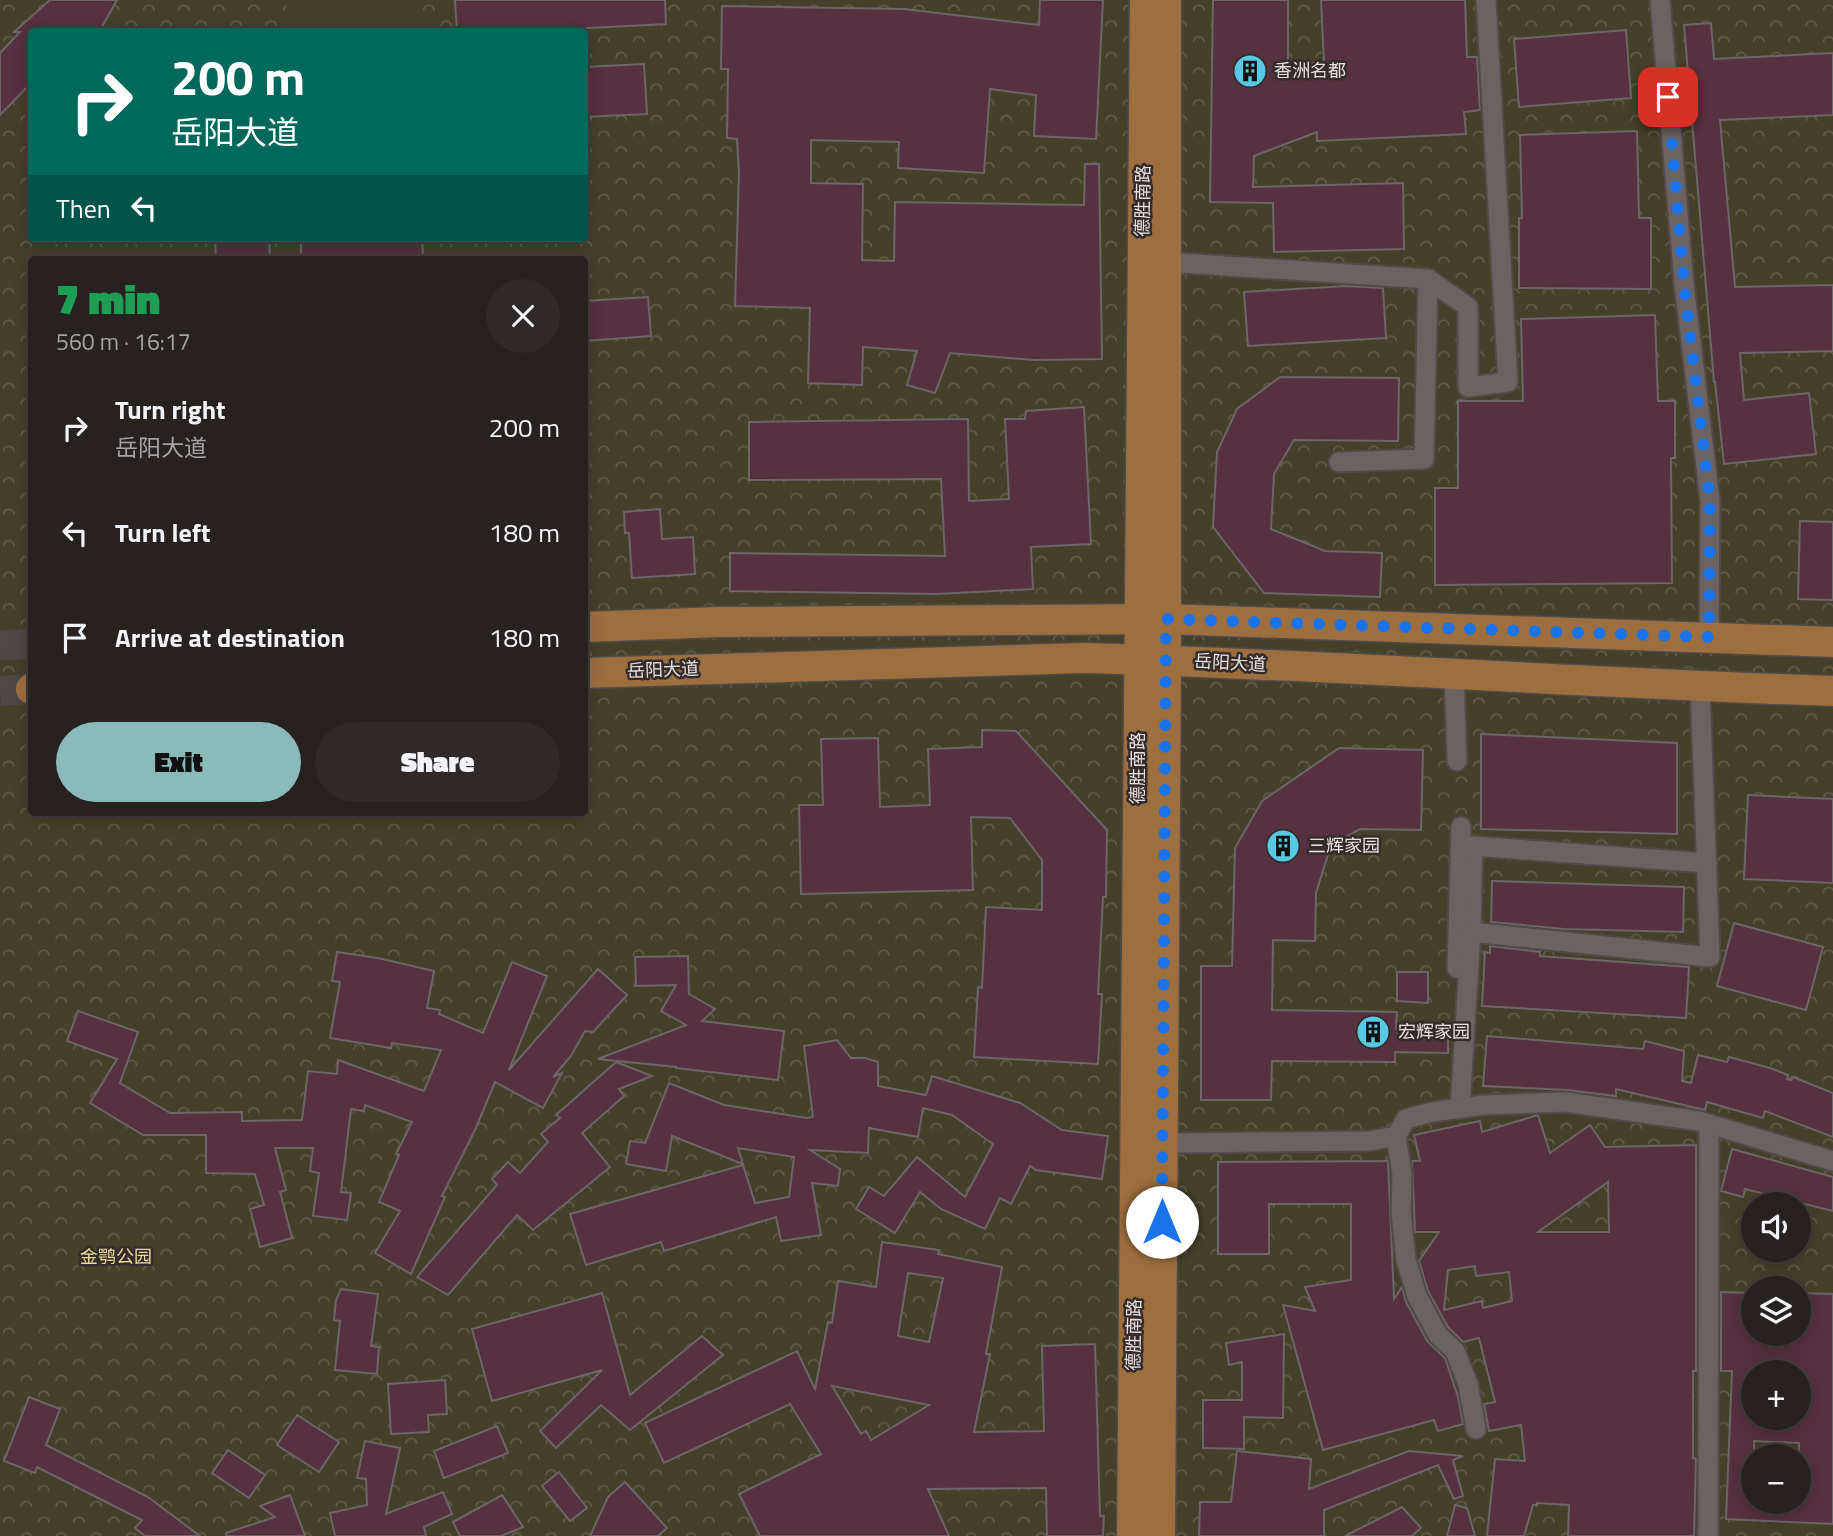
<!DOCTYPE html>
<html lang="en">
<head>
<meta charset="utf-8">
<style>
	:root { --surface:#272120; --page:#2f2929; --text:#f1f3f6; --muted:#a4a3a5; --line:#433e3e; --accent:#8bbbb9 }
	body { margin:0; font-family:"Titillium Web","Noto Sans SC",sans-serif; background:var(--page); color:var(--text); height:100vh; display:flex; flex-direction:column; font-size:26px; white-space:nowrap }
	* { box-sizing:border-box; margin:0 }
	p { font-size:23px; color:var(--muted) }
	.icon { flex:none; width:38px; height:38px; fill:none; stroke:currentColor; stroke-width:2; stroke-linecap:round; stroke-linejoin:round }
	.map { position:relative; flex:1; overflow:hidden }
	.side { position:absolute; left:28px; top:256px; width:560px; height:560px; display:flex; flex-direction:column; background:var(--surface); border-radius:7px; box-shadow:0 4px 18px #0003,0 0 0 2px var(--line) }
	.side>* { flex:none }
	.guide { position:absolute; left:28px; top:28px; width:560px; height:214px; border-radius:7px; box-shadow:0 4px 18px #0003,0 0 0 2px var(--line); background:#00695c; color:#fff; overflow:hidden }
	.fabs { position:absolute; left:1741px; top:1192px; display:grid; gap:14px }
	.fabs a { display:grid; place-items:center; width:70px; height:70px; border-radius:50%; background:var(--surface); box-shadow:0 4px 18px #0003,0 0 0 2px var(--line); font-size:35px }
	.pin { position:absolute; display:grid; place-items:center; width:60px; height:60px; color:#fff; margin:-30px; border-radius:14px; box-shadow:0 4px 10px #0006 }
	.me { position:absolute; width:77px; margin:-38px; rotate:0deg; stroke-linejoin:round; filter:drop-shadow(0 0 5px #0008) }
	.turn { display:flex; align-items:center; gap:24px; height:147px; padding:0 28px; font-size:32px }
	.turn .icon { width:91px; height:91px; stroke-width:2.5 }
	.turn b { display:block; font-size:49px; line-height:60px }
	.then { display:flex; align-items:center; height:66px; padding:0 28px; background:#0003; gap:14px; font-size:26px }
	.round { display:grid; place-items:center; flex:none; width:74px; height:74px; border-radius:37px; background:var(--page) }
	.headline { display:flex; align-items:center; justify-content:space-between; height:119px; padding:0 28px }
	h1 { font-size:42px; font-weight:800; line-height:52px; color:#1e9e55 }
	.primary-button { display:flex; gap:14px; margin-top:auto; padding:14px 28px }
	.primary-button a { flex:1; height:80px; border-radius:42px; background:var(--accent); color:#111; font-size:28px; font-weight:800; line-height:80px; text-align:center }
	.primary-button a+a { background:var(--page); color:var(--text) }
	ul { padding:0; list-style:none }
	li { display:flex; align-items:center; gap:21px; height:105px; padding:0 28px }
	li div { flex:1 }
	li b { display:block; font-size:26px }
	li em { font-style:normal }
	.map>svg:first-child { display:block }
	.park { fill:url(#park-crowns); fill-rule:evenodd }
	.garden { fill:#44402a }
	.building { fill:#563140; stroke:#6d6568; stroke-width:2; fill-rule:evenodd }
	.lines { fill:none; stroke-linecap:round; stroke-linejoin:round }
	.primary-tunnel { stroke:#4f4746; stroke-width:30; stroke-dasharray:30 15; stroke-linecap:butt }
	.minor-casing { stroke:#504a49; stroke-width:23 }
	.primary-casing { stroke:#504a49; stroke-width:33 }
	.minor { stroke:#6b6361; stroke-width:19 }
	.primary { stroke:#9d6f3f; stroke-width:30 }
	.route { stroke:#1a73e8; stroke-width:12; stroke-dasharray:0 21.6 }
	.labels { text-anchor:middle; stroke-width:5; stroke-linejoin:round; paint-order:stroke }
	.poi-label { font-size:18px; fill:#e6e1e0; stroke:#342c2b; text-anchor:start }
	.street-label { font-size:18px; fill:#e6e1e0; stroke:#342c2b }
	.park-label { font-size:18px; fill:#eadd99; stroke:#342c2b }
</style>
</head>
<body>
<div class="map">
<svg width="1833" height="1536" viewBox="0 0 1833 1536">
	<defs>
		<pattern id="park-crowns" width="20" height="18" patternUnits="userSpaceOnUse" patternTransform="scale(1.75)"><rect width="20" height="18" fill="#44402a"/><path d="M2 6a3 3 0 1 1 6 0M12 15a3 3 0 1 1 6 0" fill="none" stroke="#5f5b49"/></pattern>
	</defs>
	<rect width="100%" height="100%" fill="#342c2b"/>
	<!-- park -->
	<path class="park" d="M 0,0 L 1833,0 L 1833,1536 L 0,1536 ZM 32,32 L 584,32 L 584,238 L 32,238 ZM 32,259 L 584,259 L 584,812 L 32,812 ZM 1754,1204 L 1799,1204 L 1799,1250 L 1754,1250 ZM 1754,1288 L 1799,1288 L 1799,1334 L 1754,1334 ZM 1754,1372 L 1799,1372 L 1799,1418 L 1754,1418 ZM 1754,1456 L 1799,1456 L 1799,1502 L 1754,1502 Z"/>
	<!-- garden -->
	<path class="garden" d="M 287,0 L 423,0 L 423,31 L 286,31 Z"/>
	<!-- building -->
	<g class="building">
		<path d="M 50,0 L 117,0 L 99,32 L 32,32 L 32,82 L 0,115 L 0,53 L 20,32 L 14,32 Z"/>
		<path d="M 455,0 L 665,0 L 666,24 L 512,32 L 457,32 Z"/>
		<path d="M 1040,0 L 1103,0 L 1096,139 L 1034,136 L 1036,95 L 990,89 L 984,173 L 898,168 L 899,142 L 811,140 L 811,183 L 863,184 L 862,260 L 894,261 L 895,202 L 1084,205 L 1085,164 L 1099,164 L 1102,359 L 1034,360 L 950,353 L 935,393 L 907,385 L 917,351 L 863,347 L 862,385 L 808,383 L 810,308 L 735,306 L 739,173 L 737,139 L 727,138 L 728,69 L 721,69 L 722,6 L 904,9 L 1039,25 Z"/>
		<path d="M 1213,0 L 1288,0 L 1288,64 L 1324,63 L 1321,0 L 1465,0 L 1467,57 L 1477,57 L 1480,110 L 1464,112 L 1466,134 L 1317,141 L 1317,132 L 1254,156 L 1253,187 L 1403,183 L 1404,249 L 1274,252 L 1273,203 L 1210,202 Z"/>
		<path d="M 1711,23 L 1714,59 L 1833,53 L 1833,115 L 1720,120 L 1735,287 L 1833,285 L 1833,351 L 1740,353 L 1744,400 L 1809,393 L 1816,454 L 1724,464 L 1715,382 L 1714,382 L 1684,25 Z"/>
		<path d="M 1626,30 L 1631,98 L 1519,107 L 1514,39 Z"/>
		<path d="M 644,64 L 647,114 L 584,117 L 584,67 Z"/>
		<path d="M 1637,131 L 1639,218 L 1651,218 L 1651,289 L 1519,288 L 1519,218 L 1522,218 L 1520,135 Z"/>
		<path d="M 215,238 L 269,238 L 270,259 L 216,259 Z"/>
		<path d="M 301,238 L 422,238 L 423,255 L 301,259 Z"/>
		<path d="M 1347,286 L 1383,288 L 1386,338 L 1248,346 L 1244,292 Z"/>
		<path d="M 648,297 L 651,336 L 584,341 L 584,301 Z"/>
		<path d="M 1655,315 L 1658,401 L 1675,401 L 1675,458 L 1671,458 L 1672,583 L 1435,585 L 1435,488 L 1458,488 L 1458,401 L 1523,401 L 1521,319 Z"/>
		<path d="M 1280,377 L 1399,378 L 1398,441 L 1294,440 L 1274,474 L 1271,529 L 1325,551 L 1382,553 L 1380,597 L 1264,593 L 1213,527 L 1217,452 L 1237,409 Z"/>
		<path d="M 1084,407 L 1091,544 L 1031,547 L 1033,589 L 937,594 L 730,591 L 730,553 L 945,556 L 941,479 L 749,480 L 749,422 L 968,419 L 969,501 L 1009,499 L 1005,419 L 1025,419 L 1026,411 Z"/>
		<path d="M 660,509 L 662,539 L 693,537 L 695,574 L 632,578 L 629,533 L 625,533 L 624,512 Z"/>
		<path d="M 1800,521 L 1833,522 L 1833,600 L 1798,599 Z"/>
		<path d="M 982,730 L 1016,731 L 1107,830 L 1106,897 L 1103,897 L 1098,994 L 1102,994 L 1098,1064 L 974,1057 L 978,987 L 982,988 L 986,907 L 1042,910 L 1042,860 L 1010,818 L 971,817 L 973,890 L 801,894 L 799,805 L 823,805 L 821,739 L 878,738 L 880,807 L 930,805 L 928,749 L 982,747 Z"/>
		<path d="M 1481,734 L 1677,743 L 1677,834 L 1481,829 Z"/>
		<path d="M 1339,748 L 1423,750 L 1421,830 L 1360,829 L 1331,845 L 1316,893 L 1315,941 L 1273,940 L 1272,1010 L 1397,1012 L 1396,1029 L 1448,1033 L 1448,1053 L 1395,1052 L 1395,1062 L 1272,1061 L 1271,1100 L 1201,1100 L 1201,966 L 1232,966 L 1235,848 L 1262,801 Z"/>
		<path d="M 1748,795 L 1833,799 L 1833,883 L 1744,879 Z"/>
		<path d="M 1492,881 L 1684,887 L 1683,932 L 1564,929 L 1491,922 Z"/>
		<path d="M 1734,923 L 1823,947 L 1806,1010 L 1717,986 Z"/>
		<path d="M 1490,946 L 1540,952 L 1540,956 L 1689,967 L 1686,1018 L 1482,1006 L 1485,952 L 1490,953 Z"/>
		<path d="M 337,952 L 378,958 L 434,971 L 427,1008 L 440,1010 L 439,1014 L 483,1033 L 512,962 L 547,976 L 509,1070 L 598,969 L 627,995 L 593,1032 L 585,1031 L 571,1056 L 553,1077 L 562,1073 L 543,1108 L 495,1082 L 475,1130 L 442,1196 L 445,1197 L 411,1274 L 375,1253 L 400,1211 L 379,1202 L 399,1155 L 396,1154 L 412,1122 L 365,1105 L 364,1111 L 351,1109 L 341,1192 L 351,1193 L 347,1220 L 313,1216 L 319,1173 L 310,1171 L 313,1148 L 275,1148 L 286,1190 L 280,1192 L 292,1238 L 260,1247 L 250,1209 L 264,1205 L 255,1174 L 206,1173 L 206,1135 L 143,1135 L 90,1103 L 117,1059 L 67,1041 L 78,1011 L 138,1032 L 120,1083 L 170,1113 L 242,1112 L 242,1121 L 302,1120 L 308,1071 L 337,1074 L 338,1060 L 424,1091 L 441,1050 L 392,1043 L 391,1048 L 330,1038 L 340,982 L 332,981 Z"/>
		<path d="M 688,956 L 689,994 L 715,1009 L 702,1021 L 784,1031 L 778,1080 L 676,1068 L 676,1067 L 598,1059 L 686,1025 L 661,1011 L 676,985 L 636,986 L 635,957 Z"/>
		<path d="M 1397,972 L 1428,972 L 1428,1003 L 1397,1001 Z"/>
		<path d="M 1487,1036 L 1643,1049 L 1645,1041 L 1684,1051 L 1682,1081 L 1691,1083 L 1698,1055 L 1727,1062 L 1729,1057 L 1770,1068 L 1788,1075 L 1787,1079 L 1791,1080 L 1793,1077 L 1833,1093 L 1833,1137 L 1765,1111 L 1763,1118 L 1707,1102 L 1705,1110 L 1616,1089 L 1616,1096 L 1567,1090 L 1483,1086 Z"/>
		<path d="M 837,1040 L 851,1058 L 865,1058 L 878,1062 L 878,1086 L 926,1095 L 932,1076 L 1020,1103 L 1062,1130 L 1108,1136 L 1102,1179 L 1036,1170 L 1030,1166 L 1011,1204 L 1000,1198 L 985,1229 L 941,1209 L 920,1192 L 895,1233 L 856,1209 L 869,1187 L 884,1196 L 917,1157 L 965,1197 L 993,1144 L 952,1115 L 923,1108 L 918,1137 L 869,1128 L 868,1153 L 810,1150 L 840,1169 L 838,1186 L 812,1183 L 821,1235 L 781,1241 L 776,1217 L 664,1251 L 661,1242 L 586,1265 L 570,1214 L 743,1165 L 755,1203 L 789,1197 L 794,1157 L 738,1148 L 743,1164 L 672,1136 L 666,1171 L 626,1164 L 630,1141 L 645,1143 L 669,1083 L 724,1105 L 807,1118 L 813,1117 L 804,1046 Z"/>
		<path d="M 616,1062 L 652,1076 L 619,1089 L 624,1096 L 582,1133 L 610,1167 L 533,1230 L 517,1215 L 448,1295 L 417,1277 L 497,1185 L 492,1179 L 508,1162 L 520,1173 L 548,1142 L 541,1134 L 560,1118 L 556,1115 Z"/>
		<path d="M 1538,1115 L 1550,1153 L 1590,1125 L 1605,1147 L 1696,1145 L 1696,1371 L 1693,1371 L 1693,1458 L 1696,1459 L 1694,1536 L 1568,1536 L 1569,1505 L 1537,1503 L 1537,1505 L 1533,1505 L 1524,1536 L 1487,1536 L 1495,1459 L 1525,1461 L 1521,1425 L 1489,1431 L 1484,1404 L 1495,1402 L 1479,1338 L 1463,1342 L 1448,1327 L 1428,1291 L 1419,1261 L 1439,1232 L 1415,1232 L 1412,1161 L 1420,1161 L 1414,1135 L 1480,1121 L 1482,1132 ZM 1608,1182 L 1609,1232 L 1538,1232 ZM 1475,1266 L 1476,1276 L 1509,1272 L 1512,1301 L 1483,1308 L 1482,1301 L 1444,1310 L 1448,1270 Z"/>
		<path d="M 1732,1149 L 1833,1177 L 1833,1211 L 1745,1189 L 1743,1197 L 1721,1191 Z"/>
		<path d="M 1388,1161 L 1394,1299 L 1402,1287 L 1406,1302 L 1427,1341 L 1445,1358 L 1458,1397 L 1463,1424 L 1438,1431 L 1434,1420 L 1323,1450 L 1283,1305 L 1315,1311 L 1305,1287 L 1351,1280 L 1351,1204 L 1269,1204 L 1269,1254 L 1218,1254 L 1218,1162 Z"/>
		<path d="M 882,1242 L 939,1250 L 938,1254 L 1002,1267 L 986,1354 L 990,1354 L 974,1432 L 1044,1431 L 1042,1346 L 1095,1344 L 1100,1516 L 1104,1516 L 1103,1536 L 1047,1536 L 1046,1488 L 928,1489 L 949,1536 L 760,1536 L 739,1494 L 821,1454 L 790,1404 L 664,1463 L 645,1423 L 797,1351 L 815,1389 L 828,1322 L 832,1323 L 838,1281 L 876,1287 ZM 908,1273 L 943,1278 L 929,1342 L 898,1336 ZM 832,1386 L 929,1405 L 871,1440 L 866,1431 L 861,1434 Z"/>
		<path d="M 341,1289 L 378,1294 L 371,1346 L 379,1347 L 377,1374 L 335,1370 L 340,1321 L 334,1320 L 336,1300 Z"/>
		<path d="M 1721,1292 L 1754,1293 L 1754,1334 L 1799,1334 L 1799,1293 L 1833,1294 L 1833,1524 L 1726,1519 L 1732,1371 L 1721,1371 ZM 1754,1371 L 1799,1372 L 1799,1418 L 1754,1418 ZM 1754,1441 L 1799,1443 L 1799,1502 L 1754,1502 Z"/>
		<path d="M 602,1293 L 630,1395 L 702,1336 L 723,1355 L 630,1430 L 601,1405 L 556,1448 L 540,1431 L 602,1370 L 492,1401 L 472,1329 Z"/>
		<path d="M 1284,1334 L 1283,1418 L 1244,1417 L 1244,1449 L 1203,1448 L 1203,1400 L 1242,1400 L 1242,1362 L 1229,1365 L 1226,1343 Z"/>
		<path d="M 445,1380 L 447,1414 L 428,1415 L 429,1432 L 391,1434 L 388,1384 Z"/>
		<path d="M 29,1397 L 60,1409 L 46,1445 L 148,1497 L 200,1536 L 145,1536 L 135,1528 L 142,1520 L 37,1467 L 35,1473 L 4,1461 Z"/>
		<path d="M 297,1415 L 339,1442 L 319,1472 L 277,1445 Z"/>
		<path d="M 497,1426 L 508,1453 L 444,1478 L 434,1451 Z"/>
		<path d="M 365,1441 L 400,1448 L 386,1514 L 443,1492 L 452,1514 L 424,1527 L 426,1536 L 335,1536 L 330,1513 L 367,1505 L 366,1479 L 357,1478 Z"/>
		<path d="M 228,1450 L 265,1475 L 249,1498 L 212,1473 Z"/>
		<path d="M 1237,1451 L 1311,1459 L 1309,1489 L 1409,1451 L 1463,1456 L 1453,1460 L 1463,1496 L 1454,1499 L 1438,1465 L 1324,1510 L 1324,1536 L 1199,1536 L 1200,1502 L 1231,1502 Z"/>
		<path d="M 559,1472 L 587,1508 L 570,1521 L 542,1486 Z"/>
		<path d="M 625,1482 L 667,1528 L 658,1536 L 590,1536 L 608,1497 Z"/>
		<path d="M 290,1495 L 305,1536 L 226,1536 L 226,1533 L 275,1517 L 260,1506 Z"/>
		<path d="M 502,1495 L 523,1527 L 501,1536 L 460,1536 L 453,1522 Z"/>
		<path d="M 1455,1505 L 1467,1508 L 1475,1536 L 1447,1536 Z"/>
		<path d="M 1402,1507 L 1421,1528 L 1412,1536 L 1345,1536 Z"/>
	</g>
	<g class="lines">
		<!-- primary-tunnel -->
		<g class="primary-tunnel">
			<path d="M 0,645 L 32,644"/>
			<path d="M 0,691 L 31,689"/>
		</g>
		<defs>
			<g id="minor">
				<path d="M 1660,0 L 1684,284 L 1710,501 L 1709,637"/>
				<path d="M 1165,262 L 1428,279 L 1424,459 L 1339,462"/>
				<path d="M 1428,279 L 1468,307 L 1468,387 L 1508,382 L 1486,0"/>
				<path d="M 1454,675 L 1457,761"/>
				<path d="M 1471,932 L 1473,846 L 1707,863"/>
				<path d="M 1457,968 L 1461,827"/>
				<path d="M 1460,1108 L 1471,932 L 1710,957 L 1700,687"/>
				<path d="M 1396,1136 L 1402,1174 L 1401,1213 L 1406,1260 L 1417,1296 L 1438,1335 L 1455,1351 L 1468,1384 L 1476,1429"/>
				<path d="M 1163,1143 L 1369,1141 L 1396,1136 L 1406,1119 L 1432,1112 L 1483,1105 L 1565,1102 L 1699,1121 L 1833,1161"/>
				<path d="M 1708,1536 L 1709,1124"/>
			</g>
			<g id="primary">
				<path d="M 584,627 L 719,622 L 1166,619 L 1833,642"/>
				<path d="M 584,673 L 1084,658 C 1334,665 1583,683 1833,691"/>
				<path d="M 31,689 L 32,689"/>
				<path d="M 1132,1536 L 1145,0"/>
				<path d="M 1160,1536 L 1166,659 L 1166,0"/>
			</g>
		</defs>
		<!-- minor casing -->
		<use href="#minor" class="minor-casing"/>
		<!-- primary casing -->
		<use href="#primary" class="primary-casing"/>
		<!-- minor -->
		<use href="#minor" class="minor"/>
		<!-- primary -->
		<use href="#primary" class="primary"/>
	</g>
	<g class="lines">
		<!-- route -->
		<path class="route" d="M 1162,1222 L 1166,619 L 1709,637 L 1710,501 L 1684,284 L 1668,97"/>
	</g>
	<!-- icons -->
	<defs>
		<symbol id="building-disc" viewBox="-11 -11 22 22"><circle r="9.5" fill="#58c9e4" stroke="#342c2b"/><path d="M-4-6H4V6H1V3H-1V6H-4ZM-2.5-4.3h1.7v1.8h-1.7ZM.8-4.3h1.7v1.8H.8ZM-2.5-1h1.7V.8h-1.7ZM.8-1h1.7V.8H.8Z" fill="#111"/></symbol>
	</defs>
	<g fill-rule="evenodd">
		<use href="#building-disc" x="1231" y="52" width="38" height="38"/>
		<use href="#building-disc" x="1264" y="827" width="38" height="38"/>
		<use href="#building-disc" x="1354" y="1013" width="38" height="38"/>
	</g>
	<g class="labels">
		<!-- poi labels -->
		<g class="poi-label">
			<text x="1274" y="77">香洲名都</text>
			<text x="1308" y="852">三辉家园</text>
			<text x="1398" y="1038">宏辉家园</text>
		</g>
		<!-- street labels -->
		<g class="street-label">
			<text transform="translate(1143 201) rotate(-89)" y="6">德胜南路</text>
			<text transform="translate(1230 663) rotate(3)" y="6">岳阳大道</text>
			<text transform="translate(663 670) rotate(-2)" y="6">岳阳大道</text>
			<text transform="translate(1138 768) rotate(-90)" y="6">德胜南路</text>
			<text transform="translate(1134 1335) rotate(-89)" y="6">德胜南路</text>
		</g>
		<!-- park labels -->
		<g class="park-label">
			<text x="116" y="1263">金鹗公园</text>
		</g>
	</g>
</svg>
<div class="fabs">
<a><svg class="icon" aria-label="sound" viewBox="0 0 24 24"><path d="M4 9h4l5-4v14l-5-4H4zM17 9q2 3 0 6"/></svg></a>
<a><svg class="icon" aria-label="layers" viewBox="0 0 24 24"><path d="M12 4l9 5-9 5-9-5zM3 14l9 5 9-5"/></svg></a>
<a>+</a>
<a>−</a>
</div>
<div class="pin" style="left:1668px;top:97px;background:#d93025"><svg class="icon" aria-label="arrive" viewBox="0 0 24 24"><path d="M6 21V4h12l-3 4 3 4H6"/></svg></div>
<svg class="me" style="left:1162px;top:1222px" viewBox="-20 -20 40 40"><circle r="19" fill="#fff"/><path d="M0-13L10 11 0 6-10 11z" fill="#1a73e8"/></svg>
<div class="guide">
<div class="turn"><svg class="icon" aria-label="right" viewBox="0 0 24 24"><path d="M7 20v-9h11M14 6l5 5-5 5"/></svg><div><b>200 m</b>岳阳大道</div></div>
<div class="then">Then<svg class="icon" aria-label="left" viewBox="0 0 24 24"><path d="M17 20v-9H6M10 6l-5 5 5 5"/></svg></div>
</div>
<section class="side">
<div class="headline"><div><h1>7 min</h1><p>560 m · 16:17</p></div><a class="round"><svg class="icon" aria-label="close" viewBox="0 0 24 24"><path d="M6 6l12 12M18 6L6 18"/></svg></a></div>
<ul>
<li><svg class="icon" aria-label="right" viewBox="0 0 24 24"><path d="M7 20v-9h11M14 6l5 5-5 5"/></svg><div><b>Turn right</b><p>岳阳大道</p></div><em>200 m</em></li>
<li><svg class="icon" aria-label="left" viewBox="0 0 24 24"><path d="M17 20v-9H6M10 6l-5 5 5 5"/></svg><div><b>Turn left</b></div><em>180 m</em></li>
<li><svg class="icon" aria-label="arrive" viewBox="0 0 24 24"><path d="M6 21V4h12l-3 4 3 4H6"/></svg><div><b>Arrive at destination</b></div><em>180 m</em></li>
</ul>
<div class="primary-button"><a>Exit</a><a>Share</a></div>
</section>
</div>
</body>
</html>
